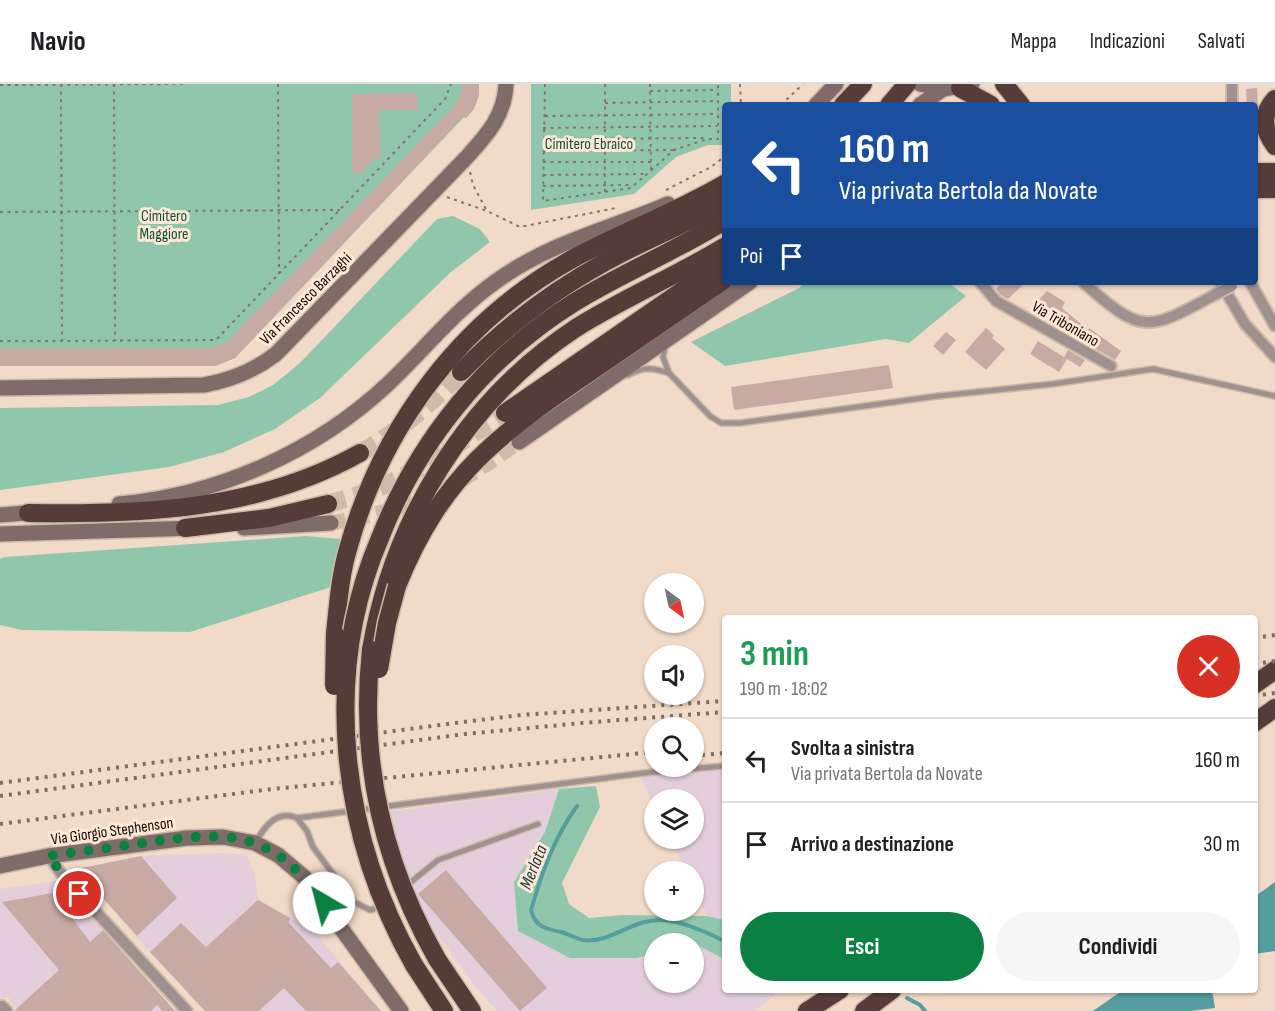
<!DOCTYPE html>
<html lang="it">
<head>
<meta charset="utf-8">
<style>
	:root { --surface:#fff; --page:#f6f6f6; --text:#202124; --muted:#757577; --line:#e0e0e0; --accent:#0b8043 }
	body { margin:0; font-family:"Sofia Sans Condensed",sans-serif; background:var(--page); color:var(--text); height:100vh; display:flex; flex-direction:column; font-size:22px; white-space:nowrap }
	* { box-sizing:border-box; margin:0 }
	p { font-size:20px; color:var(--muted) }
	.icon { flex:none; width:33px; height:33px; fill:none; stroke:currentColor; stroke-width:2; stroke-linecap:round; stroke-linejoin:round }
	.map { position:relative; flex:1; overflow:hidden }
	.drawer { position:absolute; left:722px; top:531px; width:536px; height:378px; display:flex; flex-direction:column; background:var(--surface); border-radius:6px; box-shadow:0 2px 4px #0004 }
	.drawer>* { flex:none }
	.banner { position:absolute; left:722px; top:18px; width:536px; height:183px; border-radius:6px; box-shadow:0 2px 4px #0004; background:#1a4fa0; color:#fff; overflow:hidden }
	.needle { width:39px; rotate:147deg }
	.controls { position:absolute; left:644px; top:489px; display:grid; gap:12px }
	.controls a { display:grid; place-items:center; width:60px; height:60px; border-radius:50%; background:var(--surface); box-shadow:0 2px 4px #0004; font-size:30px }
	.pin { position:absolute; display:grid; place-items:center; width:51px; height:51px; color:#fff; margin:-26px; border:3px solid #fff; border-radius:50%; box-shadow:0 2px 6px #0007 }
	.me { position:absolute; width:66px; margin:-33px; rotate:323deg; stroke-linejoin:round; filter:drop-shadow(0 0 4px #0008) }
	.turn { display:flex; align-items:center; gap:21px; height:126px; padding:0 18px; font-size:27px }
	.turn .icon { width:78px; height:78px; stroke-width:2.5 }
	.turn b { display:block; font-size:42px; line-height:51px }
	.then { display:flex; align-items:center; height:57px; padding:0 18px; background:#0003; gap:12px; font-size:22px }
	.round { display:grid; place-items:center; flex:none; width:63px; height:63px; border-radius:32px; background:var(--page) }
	.headline { display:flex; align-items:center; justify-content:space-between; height:102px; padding:0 18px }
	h1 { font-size:36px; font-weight:700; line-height:45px; color:#1e9e55 }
	.button { display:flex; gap:12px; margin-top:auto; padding:12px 18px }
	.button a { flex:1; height:69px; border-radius:36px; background:var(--accent); color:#fff; font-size:24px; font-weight:700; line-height:69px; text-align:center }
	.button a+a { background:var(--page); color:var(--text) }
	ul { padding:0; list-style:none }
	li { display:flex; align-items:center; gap:18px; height:84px; padding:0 18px; border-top:2px solid var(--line) }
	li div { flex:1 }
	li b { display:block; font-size:22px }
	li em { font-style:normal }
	header { display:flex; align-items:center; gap:36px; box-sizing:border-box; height:84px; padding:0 30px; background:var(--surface); border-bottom:2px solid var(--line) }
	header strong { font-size:28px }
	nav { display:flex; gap:33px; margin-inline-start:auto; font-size:21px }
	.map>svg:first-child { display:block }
	.industrial { fill:#e4cedb }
	.green { fill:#90c7ac }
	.water { fill:#569d9f }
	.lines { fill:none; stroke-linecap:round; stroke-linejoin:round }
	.stream { stroke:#569d9f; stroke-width:4 }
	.building { fill:#c8aaa5 }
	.secondary-tunnel { stroke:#cfbbaa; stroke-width:15; stroke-dasharray:15 8; stroke-linecap:butt }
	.highway-tunnel { stroke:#cfbbaa; stroke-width:18; stroke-dasharray:18 9; stroke-linecap:butt }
	.lane-casing { stroke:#cdb9a8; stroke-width:8 }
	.street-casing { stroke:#cdb9a8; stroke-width:14 }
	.secondary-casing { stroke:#cdb9a8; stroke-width:18 }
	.highway-casing { stroke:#cdb9a8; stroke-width:21 }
	.path { stroke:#847569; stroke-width:2; stroke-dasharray:3 4.5; stroke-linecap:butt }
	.lane { stroke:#9f918f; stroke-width:5 }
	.street { stroke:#9f918f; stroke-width:10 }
	.secondary { stroke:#7f6c69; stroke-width:15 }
	.highway { stroke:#553c38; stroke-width:18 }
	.rail { stroke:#7d6e63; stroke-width:4; stroke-dasharray:3 6; stroke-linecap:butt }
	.street-bridge-casing { stroke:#cdb9a8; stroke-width:14; stroke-linecap:butt }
	.highway-bridge-casing { stroke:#cdb9a8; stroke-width:21; stroke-linecap:butt }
	.street-bridge { stroke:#9f918f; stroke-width:10 }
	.highway-bridge { stroke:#553c38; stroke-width:18 }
	.route { stroke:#0b8043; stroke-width:10; stroke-dasharray:0 18 }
	.labels { text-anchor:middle; stroke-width:6; stroke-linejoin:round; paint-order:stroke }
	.park-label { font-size:16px; fill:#0c553b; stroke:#fee7d4 }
	.street-label { font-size:16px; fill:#110a05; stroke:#fee7d4 }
	.water-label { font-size:18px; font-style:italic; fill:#183b3c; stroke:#fee7d4 }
</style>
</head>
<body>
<header>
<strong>Navio</strong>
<nav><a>Mappa</a><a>Indicazioni</a><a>Salvati</a></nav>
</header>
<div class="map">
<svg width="1275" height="927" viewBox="0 0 1275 927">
	<rect width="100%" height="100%" fill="#f1dac7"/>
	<!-- industrial -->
	<g class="industrial">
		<path d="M 724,678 L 724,836 L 707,832 L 693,803 L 693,788 L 686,787 L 670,755 L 693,754 L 693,716 L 654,716 L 654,722 L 637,686 L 693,682 L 693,681 Z"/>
		<path d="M 559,705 L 546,748 L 514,798 L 637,874 L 654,869 L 654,898 L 693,898 L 693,860 L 689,859 L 693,858 L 724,875 L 724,906 L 769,906 L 775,911 L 754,927 L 497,927 L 476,903 L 409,812 L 387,728 Z"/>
		<path d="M 223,769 L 246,771 L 253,786 L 259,816 L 312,845 L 381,927 L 205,927 L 150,868 L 77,785 L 141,772 Z"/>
		<path d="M 57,797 L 103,846 L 175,927 L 19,927 L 7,912 L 0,918 L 0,805 Z"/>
	</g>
	<!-- green -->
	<g class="green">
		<path d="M 0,0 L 479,0 C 479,14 476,23 466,34 L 464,33 L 235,274 L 215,282 L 0,282 Z"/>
		<path d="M 531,0 L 731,0 L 731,21 L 724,21 L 724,61 L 708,61 L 676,73 L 634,110 L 531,126 Z"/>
		<path d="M 453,132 L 480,145 L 490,158 L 451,188 L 320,314 L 275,345 L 224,368 L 169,383 L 0,406 L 0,324 L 218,321 L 249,313 L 273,301 L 300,279 L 437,135 Z"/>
		<path d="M 806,198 L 948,198 L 966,212 L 909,259 L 886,255 L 725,282 L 691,258 L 799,204 Z"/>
		<path d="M 306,452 L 341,455 L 331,503 L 190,548 L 22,546 L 0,541 L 0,475 L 5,473 Z"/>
		<path d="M 596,702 L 600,723 L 562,799 L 569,820 L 589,834 L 622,831 L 707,832 L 724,836 L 724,875 L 693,859 L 654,860 L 654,869 L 637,874 L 570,874 L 518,847 L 514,798 L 545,748 L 559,705 Z"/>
	</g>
	<!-- water -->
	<g class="water">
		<path d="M 1275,798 L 1275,867 L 1254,870 L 1254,813 Z"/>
		<path d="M 1123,906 L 1212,906 L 1215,924 L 1190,927 L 1093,927 Z"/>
	</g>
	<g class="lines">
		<!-- stream -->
		<g class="stream">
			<path d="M 577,722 C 554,754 542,788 531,826 C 535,843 546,845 561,848 C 569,850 576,855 583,856 C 610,860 633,834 663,836 C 681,837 709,849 724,857"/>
			<path d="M 907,914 L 920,921 L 925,927"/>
		</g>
	</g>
	<!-- building -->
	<g class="building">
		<path d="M 462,0 L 479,0 L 479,11 L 474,25 L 466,34 L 464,32 L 235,274 L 215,282 L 0,282 L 0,264 L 209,264 L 226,259 L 454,22 L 462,8 Z"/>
		<path d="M 1257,4 L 1258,21 L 1247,21 L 1246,5 Z"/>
		<path d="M 417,9 L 418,26 L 379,26 L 380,75 L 371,75 L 371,80 L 364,84 L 364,89 L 352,89 L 352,10 Z"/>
		<path d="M 1003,198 L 1026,198 L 1008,215 L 1001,211 L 996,205 Z"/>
		<path d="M 1047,207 L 1065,218 L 1062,224 L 1088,246 L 1089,244 L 1121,267 L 1115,276 L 1070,250 L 1052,234 L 1050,237 L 1031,224 Z"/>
		<path d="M 986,244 L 994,251 L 992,254 L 1005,265 L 986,286 L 965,268 Z"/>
		<path d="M 946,248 L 956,256 L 943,271 L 933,262 Z"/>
		<path d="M 1038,257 L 1064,273 L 1068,266 L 1085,276 L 1080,283 L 1067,275 L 1059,288 L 1030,270 Z"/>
		<path d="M 889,281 L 893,304 L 734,326 L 731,303 Z"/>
		<path d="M 141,772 L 177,814 L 137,852 L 77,785 Z"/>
		<path d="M 446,786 L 547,904 L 520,927 L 418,810 Z"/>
		<path d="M 53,809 L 90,858 L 103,846 L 175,927 L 162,927 L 157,921 L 151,927 L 14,927 L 59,886 L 2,818 Z"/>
		<path d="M 258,816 L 290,834 L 289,839 L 331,884 L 338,878 L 381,927 L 306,927 L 284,904 L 259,927 L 205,927 L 150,868 L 181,839 L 206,863 Z"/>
	</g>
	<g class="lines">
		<!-- secondary-tunnel -->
		<path class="secondary-tunnel" d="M 331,439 C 376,431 422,420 462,396 C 482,384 500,371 519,358"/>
		<!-- highway-tunnel -->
		<g class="highway-tunnel">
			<path d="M 360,369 C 399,347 430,321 461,288"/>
			<path d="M 328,420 C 352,413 376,406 398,395 C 435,376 470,352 505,329"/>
		</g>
		<defs>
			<g id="lane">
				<path d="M 665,262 L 663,273 L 669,289 L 710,332 L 721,339 L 740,339 L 938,312 L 1053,300 L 1153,285 L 1275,312"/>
				<path d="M 628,291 C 644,282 653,284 669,289"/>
				<path d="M 297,734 L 644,689 L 724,682"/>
				<path d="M 256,758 C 264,743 277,725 297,734 L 307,747 L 313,763 L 354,818 L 370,826 L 381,823"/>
				<path d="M 406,802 L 438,776 L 538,740"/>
			</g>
			<g id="street">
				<path d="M 1232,0 L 1232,21"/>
				<path d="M 980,198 L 996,217 L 1111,282"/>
				<path d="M 1083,198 C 1143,252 1148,247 1216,210"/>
				<path d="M 1220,198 L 1245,240 L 1275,273"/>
				<path d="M 1250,198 L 1275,242"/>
				<path d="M 48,772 L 64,793 L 187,927"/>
				<path d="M 2,922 L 7,927"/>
			</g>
			<g id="secondary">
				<path d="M 920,0 L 943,5 L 972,0"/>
				<path d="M 816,21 L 836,0"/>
				<path d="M 920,21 L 943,5"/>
				<path d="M 0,304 L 204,301 C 232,296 254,287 276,270 L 466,74 C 486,52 505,32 506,0"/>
				<path d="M 519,358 L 750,198"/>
				<path d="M 119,420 C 218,411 316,368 389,299 C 425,265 456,225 498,196 C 551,158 610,145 668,120"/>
				<path d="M 0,431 L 38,428"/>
				<path d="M 244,444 L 331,439"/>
				<path d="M 0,450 L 196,444"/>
				<path d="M 0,782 L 48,772 L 187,754 L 223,753 L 255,759 L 278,771 L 304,793 L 401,927"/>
			</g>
			<g id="highway">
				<path d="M 1004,0 L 1021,21"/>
				<path d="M 960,4 L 991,21"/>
				<path d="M 1275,15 C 1261,30 1263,46 1275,62"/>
				<path d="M 843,21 L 863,0"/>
				<path d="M 889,21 L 907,0"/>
				<path d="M 1254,88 L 1275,88"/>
				<path d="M 1254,105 L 1275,105"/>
				<path d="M 461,288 C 508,239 562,200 622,169 C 656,152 692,137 724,118"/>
				<path d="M 505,329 L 724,178"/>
				<path d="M 28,429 C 142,431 259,426 360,369"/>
				<path d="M 185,444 L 269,434 L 328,420"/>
				<path d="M 380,454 C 418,357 486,273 575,218 C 624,188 676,167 724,137"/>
				<path d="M 397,502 C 442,390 500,349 596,284 C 639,254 682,225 724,196"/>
				<path d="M 335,550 C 338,522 340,492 348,465 C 382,342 461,236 574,174 C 623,148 676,128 724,100"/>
				<path d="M 371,566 C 393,437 465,317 576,244 C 624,214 676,192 724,163"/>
				<path d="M 1254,601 L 1275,586"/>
				<path d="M 1254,639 L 1275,624"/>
				<path d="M 437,875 L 472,927"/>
				<path d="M 414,881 L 444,927"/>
				<path d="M 807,927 L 840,906"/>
				<path d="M 864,927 L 892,906"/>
			</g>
		</defs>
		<!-- lane casing -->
		<use href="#lane" class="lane-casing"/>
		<!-- street casing -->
		<use href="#street" class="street-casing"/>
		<!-- secondary casing -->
		<use href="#secondary" class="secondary-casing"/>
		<!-- highway casing -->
		<use href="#highway" class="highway-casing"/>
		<!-- path -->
		<g class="path">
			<path d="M 61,0 L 62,257 L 216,256 L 445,15 L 451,0"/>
			<path d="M 114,0 L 115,257"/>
			<path d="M 278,0 L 279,190"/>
			<path d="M 545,0 L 543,117 L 631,104 L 674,66 L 707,55 L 718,55 L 718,0"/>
			<path d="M 605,0 L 605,108"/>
			<path d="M 650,0 L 651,87"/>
			<path d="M 740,0 L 741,21"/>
			<path d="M 0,1 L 186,0"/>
			<path d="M 650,7 L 718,6"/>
			<path d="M 605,19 L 718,17"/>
			<path d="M 781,21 L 803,0"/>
			<path d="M 545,32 L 718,30"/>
			<path d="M 543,44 L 717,42"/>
			<path d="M 543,55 L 704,54"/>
			<path d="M 543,67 L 674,66"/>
			<path d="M 543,78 L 651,78"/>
			<path d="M 470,88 L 473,101 L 487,127"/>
			<path d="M 543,91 L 645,90"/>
			<path d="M 543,102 L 630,101 L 631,104"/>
			<path d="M 666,106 L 711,83 L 724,73"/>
			<path d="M 447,113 L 487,127 L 520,143 L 616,124"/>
			<path d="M 0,128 L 340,126"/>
			<path d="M 0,257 L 62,257"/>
		</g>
		<!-- lane -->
		<use href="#lane" class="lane"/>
		<!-- street -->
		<use href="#street" class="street"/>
		<!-- secondary -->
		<use href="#secondary" class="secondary"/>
		<!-- highway -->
		<use href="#highway" class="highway"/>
		<!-- rail -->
		<g class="rail">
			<path d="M 1254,554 L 1275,551"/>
			<path d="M 1254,580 L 1275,577"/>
			<path d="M 1254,612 L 1275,609"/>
			<path d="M 693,672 L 724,669"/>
			<path d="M 0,699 L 455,639 L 521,631 L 724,617"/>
			<path d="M 0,712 L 465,650 L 582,639 L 724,628"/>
			<path d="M 0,740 L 272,705 L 654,668"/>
		</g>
		<defs>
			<path id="street-bridge" d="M 1216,210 L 1232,202"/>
			<g id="highway-bridge">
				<path d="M 380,454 C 321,592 341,752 414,881"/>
				<path d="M 371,566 C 359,677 382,778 437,875"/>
				<path d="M 379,585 L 387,539 L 397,502"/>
				<path d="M 334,602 L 335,550"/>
			</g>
		</defs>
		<!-- street-bridge casing -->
		<use href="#street-bridge" class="street-bridge-casing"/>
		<!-- highway-bridge casing -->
		<use href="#highway-bridge" class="highway-bridge-casing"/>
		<!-- street-bridge -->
		<use href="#street-bridge" class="street-bridge"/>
		<!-- highway-bridge -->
		<use href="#highway-bridge" class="highway-bridge"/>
	</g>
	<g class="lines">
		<!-- route -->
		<path class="route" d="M 79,810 L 48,772 C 75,768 102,765 129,761 C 167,756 220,745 256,760 C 286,771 306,794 324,819"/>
	</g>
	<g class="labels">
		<!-- park labels -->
		<g class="park-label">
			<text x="589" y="65">Cimitero Ebraico</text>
			<text x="164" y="137">Cimitero<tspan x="164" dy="18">Maggiore</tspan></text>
		</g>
		<!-- street labels -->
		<g class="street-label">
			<text transform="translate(305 214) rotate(-45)" y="6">Via Francesco Barzaghi</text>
			<text transform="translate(1066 239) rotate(30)" y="6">Via Triboniano</text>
			<text transform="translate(112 746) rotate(-8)" y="6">Via Giorgio Stephenson</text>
		</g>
		<!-- water labels -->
		<g class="water-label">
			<text transform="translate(533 783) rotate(-68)" y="6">Merlata</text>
		</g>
	</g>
</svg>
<div class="controls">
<a><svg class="needle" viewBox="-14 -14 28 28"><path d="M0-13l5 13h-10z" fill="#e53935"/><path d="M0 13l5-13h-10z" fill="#757577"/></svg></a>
<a><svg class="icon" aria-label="sound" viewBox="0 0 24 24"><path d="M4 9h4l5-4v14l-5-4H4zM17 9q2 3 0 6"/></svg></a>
<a><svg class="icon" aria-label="search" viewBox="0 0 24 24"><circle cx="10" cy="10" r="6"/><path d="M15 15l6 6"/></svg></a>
<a><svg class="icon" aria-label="layers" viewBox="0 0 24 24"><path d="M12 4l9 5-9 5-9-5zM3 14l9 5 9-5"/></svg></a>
<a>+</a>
<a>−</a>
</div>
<div class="pin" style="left:79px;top:810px;background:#d93025"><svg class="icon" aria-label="arrive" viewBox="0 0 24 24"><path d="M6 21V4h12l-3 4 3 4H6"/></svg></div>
<svg class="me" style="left:324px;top:819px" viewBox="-20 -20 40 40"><circle r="19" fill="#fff"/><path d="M0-13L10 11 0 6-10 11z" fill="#0b8043"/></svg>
<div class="banner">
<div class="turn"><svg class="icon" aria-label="left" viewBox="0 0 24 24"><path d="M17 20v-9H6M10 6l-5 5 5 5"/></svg><div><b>160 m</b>Via privata Bertola da Novate</div></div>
<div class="then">Poi<svg class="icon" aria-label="arrive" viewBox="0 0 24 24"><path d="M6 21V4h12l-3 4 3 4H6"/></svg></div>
</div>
<section class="drawer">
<div class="headline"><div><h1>3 min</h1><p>190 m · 18:02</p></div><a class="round" style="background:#d93025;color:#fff"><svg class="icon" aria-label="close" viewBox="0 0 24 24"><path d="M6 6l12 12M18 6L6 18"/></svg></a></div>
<ul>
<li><svg class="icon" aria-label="left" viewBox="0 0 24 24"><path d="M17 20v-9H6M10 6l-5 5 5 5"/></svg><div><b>Svolta a sinistra</b><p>Via privata Bertola da Novate</p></div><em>160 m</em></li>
<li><svg class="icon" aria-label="arrive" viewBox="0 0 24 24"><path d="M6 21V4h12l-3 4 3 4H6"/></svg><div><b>Arrivo a destinazione</b></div><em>30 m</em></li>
</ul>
<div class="button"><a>Esci</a><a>Condividi</a></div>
</section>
</div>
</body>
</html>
